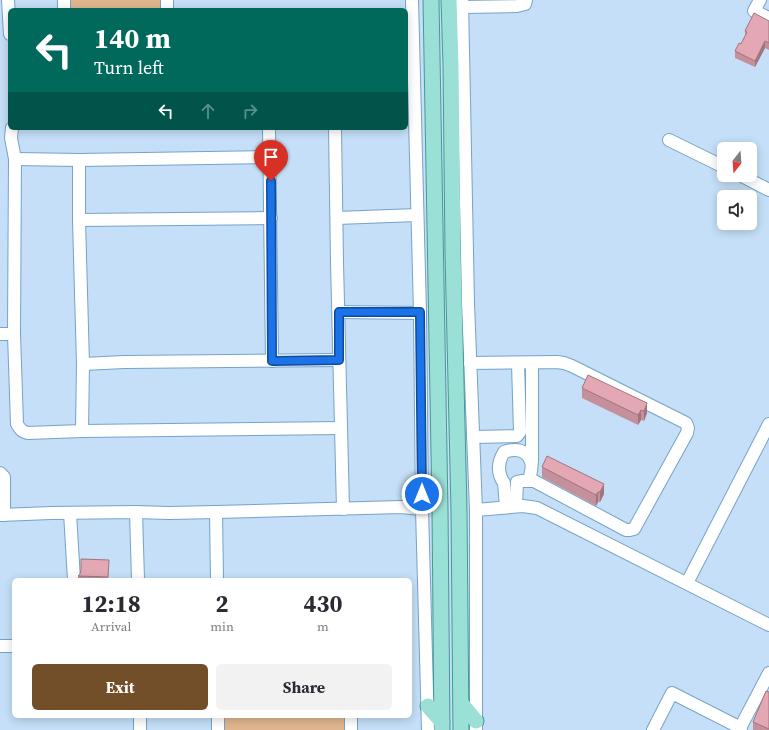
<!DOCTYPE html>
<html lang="en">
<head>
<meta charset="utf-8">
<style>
	:root { --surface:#fff; --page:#f2f2f3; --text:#2b2b33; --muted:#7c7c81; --accent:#724e29 }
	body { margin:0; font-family:"Source Serif 4",serif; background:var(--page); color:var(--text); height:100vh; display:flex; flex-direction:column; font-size:15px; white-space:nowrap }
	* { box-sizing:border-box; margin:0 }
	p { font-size:13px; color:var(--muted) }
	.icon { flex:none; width:22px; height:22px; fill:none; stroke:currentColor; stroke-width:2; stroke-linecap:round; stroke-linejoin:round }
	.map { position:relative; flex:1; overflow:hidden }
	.details { position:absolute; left:12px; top:578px; width:400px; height:140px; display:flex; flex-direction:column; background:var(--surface); border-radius:6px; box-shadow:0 2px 10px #0003 }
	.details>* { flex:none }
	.banner { position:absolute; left:8px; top:8px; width:400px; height:122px; border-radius:6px; box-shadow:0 2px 10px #0003; background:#00695c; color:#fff; overflow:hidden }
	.needle { width:26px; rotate:197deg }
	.controls { position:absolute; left:717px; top:142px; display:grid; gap:8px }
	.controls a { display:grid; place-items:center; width:40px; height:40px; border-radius:6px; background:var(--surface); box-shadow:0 2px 10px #0003; font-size:20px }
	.pin { position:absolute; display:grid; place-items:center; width:34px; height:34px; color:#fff; margin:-41px -17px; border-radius:50% 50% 50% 0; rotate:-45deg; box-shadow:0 0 4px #0007 }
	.pin .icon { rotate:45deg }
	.me { position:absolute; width:44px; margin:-22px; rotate:0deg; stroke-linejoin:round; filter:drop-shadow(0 0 3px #0008) }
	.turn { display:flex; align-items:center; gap:14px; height:84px; padding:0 20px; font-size:18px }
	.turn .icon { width:52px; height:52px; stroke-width:2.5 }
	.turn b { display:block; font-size:28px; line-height:34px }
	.lanes { display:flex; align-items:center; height:38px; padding:0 20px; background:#0003; justify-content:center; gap:20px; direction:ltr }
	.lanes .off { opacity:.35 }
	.eta { display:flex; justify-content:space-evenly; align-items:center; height:68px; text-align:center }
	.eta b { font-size:24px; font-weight:700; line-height:28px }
	.cta { display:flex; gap:8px; margin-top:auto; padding:8px 20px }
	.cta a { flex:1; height:46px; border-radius:6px; background:var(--accent); color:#fff; font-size:16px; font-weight:700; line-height:46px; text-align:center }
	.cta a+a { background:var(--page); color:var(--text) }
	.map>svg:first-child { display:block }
	.green { fill:#e0b58e }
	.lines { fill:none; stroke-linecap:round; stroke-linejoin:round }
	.minor-casing { stroke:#76a3c8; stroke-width:14 }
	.major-casing { stroke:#489895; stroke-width:17 }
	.minor { stroke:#fff; stroke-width:12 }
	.major { stroke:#9be0d7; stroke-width:15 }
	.wall { fill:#c4909b }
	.shaded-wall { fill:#a0757e }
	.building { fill:#e4a7b4; stroke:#a0757e }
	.route-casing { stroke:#114b97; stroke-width:10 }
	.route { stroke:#1a73e8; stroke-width:7 }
</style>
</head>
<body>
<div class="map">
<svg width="769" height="730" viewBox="0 0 769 730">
	<rect width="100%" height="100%" fill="#c4dff7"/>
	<!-- green -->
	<g class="green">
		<rect x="60" y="0" width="105" height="10"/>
		<path d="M 221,716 L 346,716 L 346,730 L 222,730 Z"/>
	</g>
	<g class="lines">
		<defs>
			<g id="minor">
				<path d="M 8,0 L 10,34"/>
				<path d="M 64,0 L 64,10"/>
				<path d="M 167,0 L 167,10"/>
				<path d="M 412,0 L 420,313 L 422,509 L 428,730"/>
				<path d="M 462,0 L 468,303 L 476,510 L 476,730"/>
				<path d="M 760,0 L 754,11 L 769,18"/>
				<path d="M 462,7 L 517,6 L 525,4 L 526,0"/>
				<path d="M 12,128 L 11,138 L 15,159 L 14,334 L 17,424 C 20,429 22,432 28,433 L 82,431 L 341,428"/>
				<path d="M 269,128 L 272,361"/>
				<path d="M 335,128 L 337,262 L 343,509"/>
				<path d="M 669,140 L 724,167"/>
				<path d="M 15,159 L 79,160 L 269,157"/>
				<path d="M 79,160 L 79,220 L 83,364 L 82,431"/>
				<path d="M 740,175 L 769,190"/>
				<path d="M 337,218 L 417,215"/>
				<path d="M 79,220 L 271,218"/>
				<path d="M 339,312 L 420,313"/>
				<path d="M 0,334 L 14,334"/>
				<path d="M 470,363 L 557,362 L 564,363 L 572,366 L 686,423 L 688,428 L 687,433 L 634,529 L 630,530 L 626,530 L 534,481 L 521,481 L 517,482 L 516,506"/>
				<path d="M 83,364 L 124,362 L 339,360"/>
				<path d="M 473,437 L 517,436 L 520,432 L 518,363"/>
				<path d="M 532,462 L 532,363"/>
				<path d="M 0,473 L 4,477 L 4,515"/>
				<path d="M 506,507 L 504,483 C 497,473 498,462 504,452 C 515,448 527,449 531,462 C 533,467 530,475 529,481"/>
				<path d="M 476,510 L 523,506 L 537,508 L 769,625"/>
				<path d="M 136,512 L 138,580"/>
				<path d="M 216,512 L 217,580"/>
				<path d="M 70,513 L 74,580"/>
				<path d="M 0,515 L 51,513 L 136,512 L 169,513 L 216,512 L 401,507 L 422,509"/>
				<path d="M 687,583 L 769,424"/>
				<path d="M 0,646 L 14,646"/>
				<path d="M 140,716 L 140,730"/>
				<path d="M 218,716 L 218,730"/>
				<path d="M 351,716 L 351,730"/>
				<path d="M 653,730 L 672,693 L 741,728"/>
				<path d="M 739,730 L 769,673"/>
			</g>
			<g id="major">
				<path d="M 431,0 L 440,509 L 442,730"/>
				<path d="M 449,0 L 451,65 L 453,253 L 459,511 L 461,730"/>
				<path d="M 461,703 L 476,721"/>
				<path d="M 428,706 L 442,722"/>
			</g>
		</defs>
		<!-- minor casing -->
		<use href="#minor" class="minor-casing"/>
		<!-- major casing -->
		<use href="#major" class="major-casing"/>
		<!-- minor -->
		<use href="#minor" class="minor"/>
		<!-- major -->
		<use href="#major" class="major"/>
	</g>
	<!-- wall -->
	<g class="wall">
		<path d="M 769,21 L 769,50 L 765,48 L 755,67 L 735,58 L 735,51 L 741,44 L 745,37 L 745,31 Z"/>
		<path d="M 588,375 L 647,413 L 644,421 L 641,420 L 638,425 L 582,398 L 582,388 Z"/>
		<path d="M 542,467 L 604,494 L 600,502 L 598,502 L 596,506 L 542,477 Z"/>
		<path d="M 81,559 L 109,560 L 108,580 L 78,580 L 78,576 L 80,574 L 81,572 Z"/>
		<path d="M 769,692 L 769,730 L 753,730 L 753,722 Z"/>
	</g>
	<!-- shaded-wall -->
	<g class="shaded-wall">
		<path d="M 765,41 L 765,48 L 755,67 L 755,61 Z"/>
		<path d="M 647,403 L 647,413 L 644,421 L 644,411 Z"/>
		<path d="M 641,410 L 641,420 L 638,425 L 638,415 Z"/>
		<path d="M 604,484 L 604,494 L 600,502 L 600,492 Z"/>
		<path d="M 598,492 L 598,502 L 596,506 L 596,495 Z"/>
	</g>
	<!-- building -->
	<g class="building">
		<path d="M 754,13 L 769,21 L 769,43 L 765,41 L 755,61 L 735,51 L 739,43 L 741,44 L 747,32 L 745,31 Z"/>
		<path d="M 588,375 L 647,403 L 644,411 L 641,410 L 638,415 L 582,388 Z"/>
		<path d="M 547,456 L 604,484 L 600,492 L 598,492 L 596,495 L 542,467 Z"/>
		<path d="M 81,559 L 109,560 L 108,577 L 78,576 L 80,574 L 81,570 Z"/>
		<path d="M 766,691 L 769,692 L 769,729 L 753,722 Z"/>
	</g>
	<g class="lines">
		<defs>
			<path id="route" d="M 271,181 L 272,361 L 339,360 L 339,312 L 420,312 L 422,494"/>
		</defs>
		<!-- route casing -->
		<use href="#route" class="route-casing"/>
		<!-- route -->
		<use href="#route" class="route"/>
	</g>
</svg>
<div class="controls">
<a><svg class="needle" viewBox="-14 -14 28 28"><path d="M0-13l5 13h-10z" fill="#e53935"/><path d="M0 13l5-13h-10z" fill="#7c7c81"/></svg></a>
<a><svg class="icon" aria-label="sound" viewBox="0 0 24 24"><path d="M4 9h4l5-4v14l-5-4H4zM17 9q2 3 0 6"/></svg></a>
</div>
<div class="pin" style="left:271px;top:181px;background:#d93025"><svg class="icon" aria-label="arrive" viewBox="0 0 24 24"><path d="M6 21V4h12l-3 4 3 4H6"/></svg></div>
<svg class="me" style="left:422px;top:494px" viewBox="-20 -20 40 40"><circle r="17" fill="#1a73e8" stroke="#fff" stroke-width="3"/><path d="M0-11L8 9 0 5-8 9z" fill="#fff"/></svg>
<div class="banner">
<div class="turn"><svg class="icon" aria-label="left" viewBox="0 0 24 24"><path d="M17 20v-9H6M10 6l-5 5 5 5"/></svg><div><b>140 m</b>Turn left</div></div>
<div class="lanes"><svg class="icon" aria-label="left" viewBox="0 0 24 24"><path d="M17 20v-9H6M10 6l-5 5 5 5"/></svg><svg class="icon off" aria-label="ahead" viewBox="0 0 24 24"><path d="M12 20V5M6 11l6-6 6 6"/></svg><svg class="icon off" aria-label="right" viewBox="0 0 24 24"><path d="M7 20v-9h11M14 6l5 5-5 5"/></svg></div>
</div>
<section class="details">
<div class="eta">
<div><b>12:18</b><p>Arrival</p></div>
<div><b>2</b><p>min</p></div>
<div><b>430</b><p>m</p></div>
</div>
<div class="cta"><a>Exit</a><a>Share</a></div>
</section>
</div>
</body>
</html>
